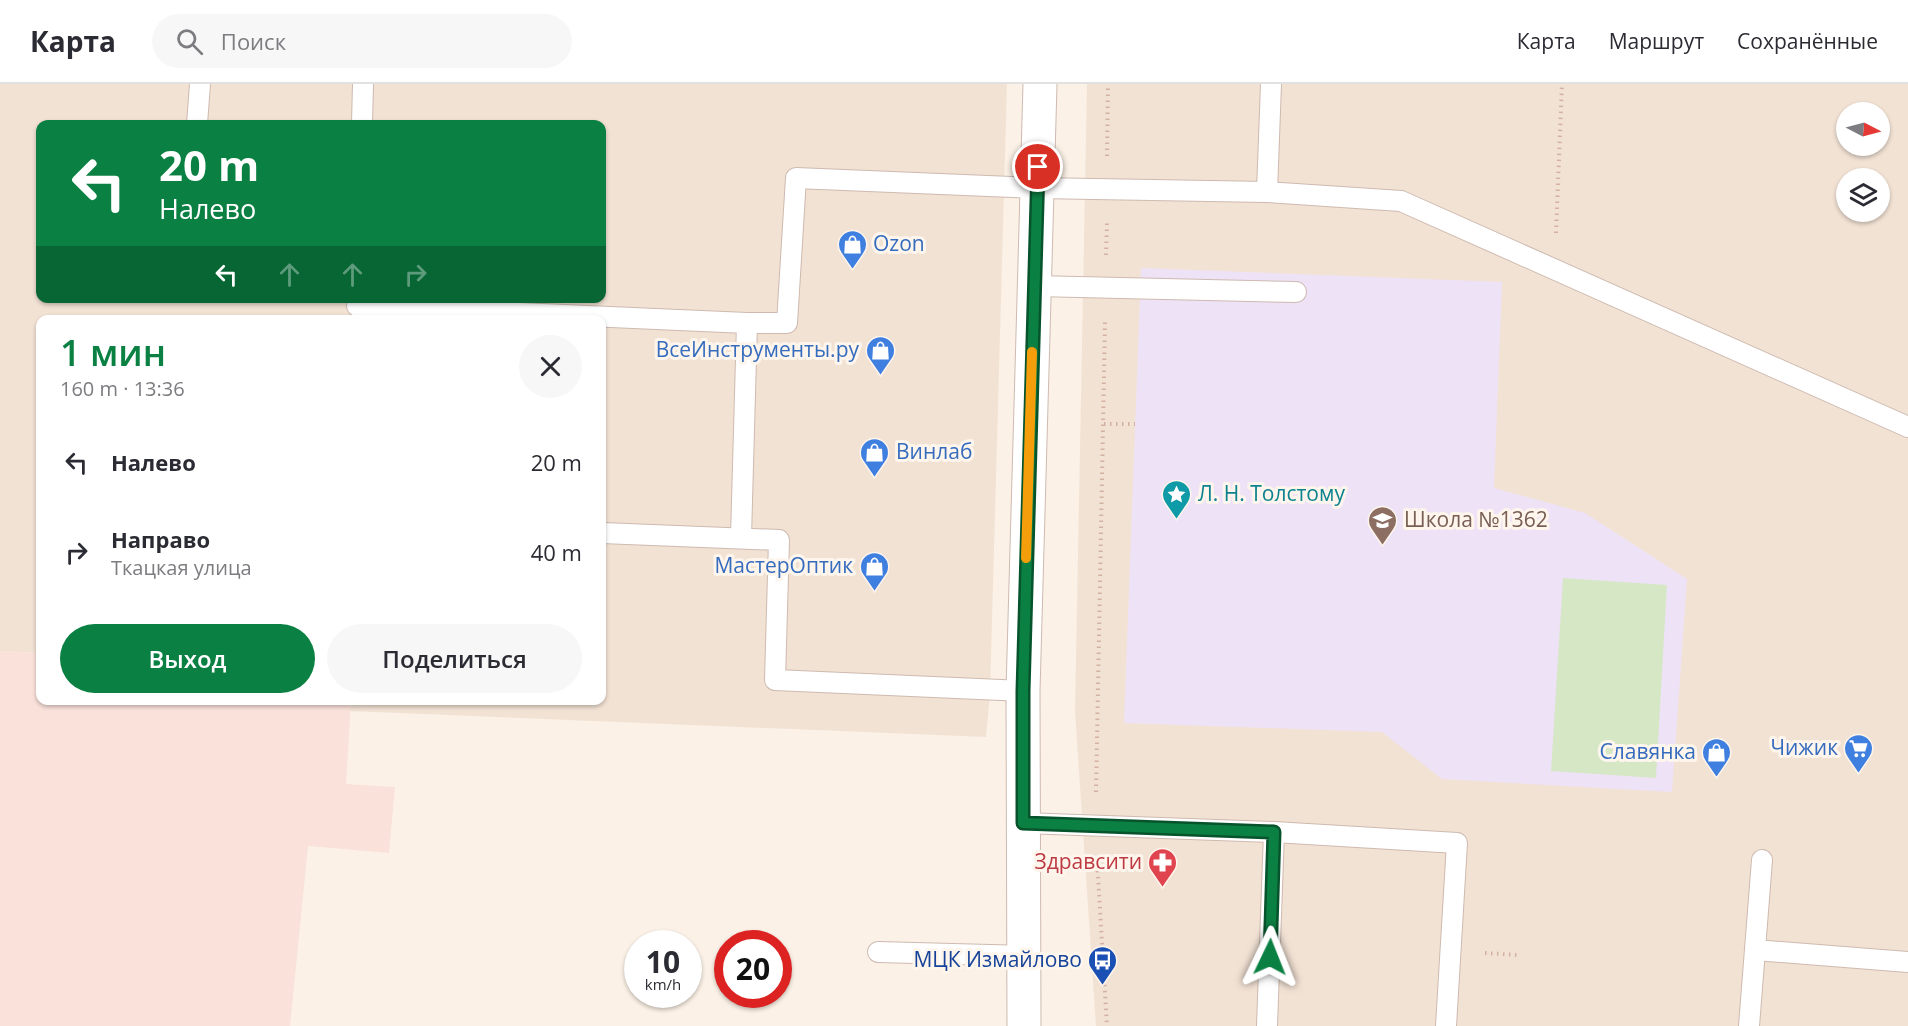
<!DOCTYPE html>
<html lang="ru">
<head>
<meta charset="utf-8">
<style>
	:root { --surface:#fff; --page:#f7f7f7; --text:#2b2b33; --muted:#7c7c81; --line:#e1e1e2; --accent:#0b8043 }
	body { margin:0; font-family:"Open Sans",sans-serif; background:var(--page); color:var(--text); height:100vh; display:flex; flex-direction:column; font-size:22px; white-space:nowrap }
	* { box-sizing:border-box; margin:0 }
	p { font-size:20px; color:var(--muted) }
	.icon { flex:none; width:33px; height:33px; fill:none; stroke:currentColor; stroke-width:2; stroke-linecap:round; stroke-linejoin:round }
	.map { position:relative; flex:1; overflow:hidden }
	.drawer { position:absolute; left:36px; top:231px; width:570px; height:390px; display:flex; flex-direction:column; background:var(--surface); border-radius:12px; box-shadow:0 2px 4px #0004 }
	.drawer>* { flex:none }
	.top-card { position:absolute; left:36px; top:36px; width:570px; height:183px; border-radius:12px; box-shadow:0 2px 4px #0004; background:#0b8043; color:#fff; overflow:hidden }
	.needle { width:39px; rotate:96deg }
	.buttons { position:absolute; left:1836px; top:18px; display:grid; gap:12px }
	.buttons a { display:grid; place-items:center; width:54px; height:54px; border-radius:50%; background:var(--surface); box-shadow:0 2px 4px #0004; font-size:30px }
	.speed { position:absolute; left:624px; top:846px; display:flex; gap:12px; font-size:30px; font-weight:700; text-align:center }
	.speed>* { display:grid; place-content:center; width:78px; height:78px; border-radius:50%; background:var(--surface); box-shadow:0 2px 4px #0004; line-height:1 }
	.speed small { font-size:15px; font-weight:400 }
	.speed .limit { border:9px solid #d22; background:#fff; color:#111 }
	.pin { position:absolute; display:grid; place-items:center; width:51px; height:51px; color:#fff; margin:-26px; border:3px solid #fff; border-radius:50%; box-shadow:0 2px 6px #0007 }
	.me { position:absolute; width:66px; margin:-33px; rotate:2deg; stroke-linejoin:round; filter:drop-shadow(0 0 4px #0008) }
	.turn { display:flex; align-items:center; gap:21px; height:126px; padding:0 24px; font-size:27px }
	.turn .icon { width:78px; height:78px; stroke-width:2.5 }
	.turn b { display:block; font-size:42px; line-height:51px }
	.lanes { display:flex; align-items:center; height:57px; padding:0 24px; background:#0003; justify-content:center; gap:30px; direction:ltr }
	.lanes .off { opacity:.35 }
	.round { display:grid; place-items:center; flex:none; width:63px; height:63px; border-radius:32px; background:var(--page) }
	.overview { display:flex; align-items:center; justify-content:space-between; height:102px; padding:0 24px }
	h1 { font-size:36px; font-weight:600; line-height:45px; color:var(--accent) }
	.cta { display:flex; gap:12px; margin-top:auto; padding:12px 24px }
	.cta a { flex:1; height:69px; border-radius:36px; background:var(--accent); color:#fff; font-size:24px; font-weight:600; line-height:69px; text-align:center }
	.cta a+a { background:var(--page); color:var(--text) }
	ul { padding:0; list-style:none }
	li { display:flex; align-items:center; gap:18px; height:90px; padding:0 24px }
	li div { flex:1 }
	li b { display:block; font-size:22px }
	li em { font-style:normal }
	header { display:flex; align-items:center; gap:36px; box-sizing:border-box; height:84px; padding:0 30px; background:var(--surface); border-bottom:2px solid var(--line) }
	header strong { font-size:28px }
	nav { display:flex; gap:33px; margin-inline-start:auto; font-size:21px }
	.search { width:420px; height:54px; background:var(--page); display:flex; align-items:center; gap:15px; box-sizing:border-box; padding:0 21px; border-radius:33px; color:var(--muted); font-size:22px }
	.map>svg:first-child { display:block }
	.residential { fill:#f2e2d4; fill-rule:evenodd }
	.commercial { fill:#fae1da }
	.education { fill:#eee2f7 }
	.green { fill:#d6e7c5 }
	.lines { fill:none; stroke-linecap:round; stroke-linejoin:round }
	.service-casing { stroke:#cebab0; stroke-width:22 }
	.tertiary-casing { stroke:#cebab0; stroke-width:35 }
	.path { stroke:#d3b1a2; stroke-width:4; stroke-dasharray:1.5 4.5; stroke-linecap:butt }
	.service { stroke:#fff; stroke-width:20 }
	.tertiary { stroke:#fff; stroke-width:33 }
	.route-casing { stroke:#07532c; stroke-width:15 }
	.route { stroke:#0b8043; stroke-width:10 }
	.slow { stroke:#f59e0b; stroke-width:10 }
	.labels { text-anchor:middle; stroke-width:6; stroke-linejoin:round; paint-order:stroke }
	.shop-label { font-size:21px; fill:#366cbe; stroke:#fef5ec; text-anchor:end }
	.culture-label { font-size:21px; fill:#0d838f; stroke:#fef5ec; text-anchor:start }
	.education-label { font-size:21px; fill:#785e54; stroke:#fef5ec; text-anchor:start }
	.health-label { font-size:21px; fill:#be3a42; stroke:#fef5ec; text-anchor:end }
	.transit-label { font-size:21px; fill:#164399; stroke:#fef5ec; text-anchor:end }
</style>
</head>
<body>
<header>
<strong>Карта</strong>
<div class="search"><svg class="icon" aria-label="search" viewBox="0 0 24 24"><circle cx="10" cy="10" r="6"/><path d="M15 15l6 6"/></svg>Поиск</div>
<nav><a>Карта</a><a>Маршрут</a><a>Сохранённые</a></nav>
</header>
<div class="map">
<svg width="1908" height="942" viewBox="0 0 1908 942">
	<rect width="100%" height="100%" fill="#fbf1e6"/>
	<!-- residential -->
	<g class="residential">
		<path d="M 0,0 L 1007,0 L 990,609 L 986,653 L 350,627 L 351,616 L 602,616 L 602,236 L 40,236 L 40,569 L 0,567 ZM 40,40 L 602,40 L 602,214 L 40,214 Z"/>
		<path d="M 1087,0 L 1908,0 L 1908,942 L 1096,942 L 1075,627 ZM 1846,28 L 1880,28 L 1880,62 L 1846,62 ZM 1846,94 L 1880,94 L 1880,128 L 1846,128 Z"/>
	</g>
	<!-- commercial -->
	<path class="commercial" d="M 0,567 L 40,569 L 40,616 L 351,617 L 346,700 L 395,703 L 389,769 L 308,762 L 290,942 L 0,942 Z"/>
	<!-- education -->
	<path class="education" d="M 1141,184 L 1502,198 L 1494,404 L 1585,429 L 1687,495 L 1672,708 L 1442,695 L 1382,648 L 1124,639 Z"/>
	<!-- green -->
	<path class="green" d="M 1563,494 L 1667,501 L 1656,694 L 1551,687 Z"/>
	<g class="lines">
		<defs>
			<g id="service">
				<path d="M 197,40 L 200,0"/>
				<path d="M 362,40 L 363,0"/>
				<path d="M 1267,108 L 1401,117 L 1908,343"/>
				<path d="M 1035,202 L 1296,208"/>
				<path d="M 357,222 L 747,239 L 741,453"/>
				<path d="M 747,239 L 787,239 L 796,94 L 1037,104 L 1267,108 L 1271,0"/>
				<path d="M 602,449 L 779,456 L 775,596 L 1023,607"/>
				<path d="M 1023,739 L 1274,748 L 1267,942"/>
				<path d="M 1274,748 L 1457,759 L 1446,942"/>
				<path d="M 1755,866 L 1908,878"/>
				<path d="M 878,868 L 1023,872"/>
				<path d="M 1749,942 L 1762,776"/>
			</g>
			<path id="tertiary" d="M 1024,942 L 1023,607 L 1040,0"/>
		</defs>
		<!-- service casing -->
		<use href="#service" class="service-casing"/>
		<!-- tertiary casing -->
		<use href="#tertiary" class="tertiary-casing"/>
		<!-- path -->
		<g class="path">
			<path d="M 1107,72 L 1108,0"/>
			<path d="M 1556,149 L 1562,0"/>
			<path d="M 1106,171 L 1107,139"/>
			<path d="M 1104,340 L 1135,340"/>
			<path d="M 1096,708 L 1105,238"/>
			<path d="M 1097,775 L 1107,942"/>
			<path d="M 1485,869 L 1517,871"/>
		</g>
		<!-- service -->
		<use href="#service" class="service"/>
		<!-- tertiary -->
		<use href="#tertiary" class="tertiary"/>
	</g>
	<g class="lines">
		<defs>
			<path id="route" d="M 1038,83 L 1023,607 L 1023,739 L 1274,748 L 1270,873"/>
		</defs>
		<!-- route casing -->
		<use href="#route" class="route-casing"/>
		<!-- route -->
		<use href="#route" class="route"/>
		<!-- slow -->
		<path class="slow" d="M 1026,474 L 1032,268"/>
	</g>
	<!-- icons -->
	<defs>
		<symbol id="shop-pin" viewBox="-11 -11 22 30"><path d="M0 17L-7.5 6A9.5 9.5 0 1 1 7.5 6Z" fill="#3f7fe0" stroke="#fef5ec"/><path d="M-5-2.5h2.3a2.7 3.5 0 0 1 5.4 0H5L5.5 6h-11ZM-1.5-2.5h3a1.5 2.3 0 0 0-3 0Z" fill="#fff"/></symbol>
		<symbol id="sight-pin" viewBox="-11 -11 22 30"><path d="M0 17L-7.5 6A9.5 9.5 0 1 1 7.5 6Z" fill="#0f9aa8" stroke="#fef5ec"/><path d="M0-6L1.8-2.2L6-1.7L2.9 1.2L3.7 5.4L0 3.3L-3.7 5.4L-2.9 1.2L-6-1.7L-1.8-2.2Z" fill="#fff"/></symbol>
		<symbol id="school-pin" viewBox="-11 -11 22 30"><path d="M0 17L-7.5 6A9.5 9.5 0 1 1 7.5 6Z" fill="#8d6e63" stroke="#fef5ec"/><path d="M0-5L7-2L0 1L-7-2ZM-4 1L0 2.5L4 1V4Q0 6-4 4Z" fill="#fff"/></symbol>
		<symbol id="supermarket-pin" viewBox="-11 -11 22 30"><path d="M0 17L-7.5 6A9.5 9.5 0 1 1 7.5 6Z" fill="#3f7fe0" stroke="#fef5ec"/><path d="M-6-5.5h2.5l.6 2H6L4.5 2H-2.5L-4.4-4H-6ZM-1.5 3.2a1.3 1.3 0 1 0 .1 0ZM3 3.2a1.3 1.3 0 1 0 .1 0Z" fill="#fff"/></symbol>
		<symbol id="pharmacy-pin" viewBox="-11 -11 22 30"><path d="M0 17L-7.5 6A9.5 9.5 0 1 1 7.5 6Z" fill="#e0444e" stroke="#fef5ec"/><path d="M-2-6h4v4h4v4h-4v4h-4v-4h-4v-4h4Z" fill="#fff"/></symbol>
		<symbol id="bus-pin" viewBox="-11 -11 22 30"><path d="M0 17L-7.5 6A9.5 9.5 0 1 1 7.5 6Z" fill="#1a4fb4" stroke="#fef5ec"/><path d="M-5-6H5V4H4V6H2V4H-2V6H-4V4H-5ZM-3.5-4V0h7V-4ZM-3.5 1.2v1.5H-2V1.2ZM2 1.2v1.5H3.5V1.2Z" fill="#fff"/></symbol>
	</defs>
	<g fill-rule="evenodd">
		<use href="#shop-pin" x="836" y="144" width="33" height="45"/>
		<use href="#shop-pin" x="864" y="250" width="33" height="45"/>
		<use href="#shop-pin" x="858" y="352" width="33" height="45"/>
		<use href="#sight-pin" x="1160" y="394" width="33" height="45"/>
		<use href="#school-pin" x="1366" y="420" width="33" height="45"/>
		<use href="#shop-pin" x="858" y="466" width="33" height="45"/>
		<use href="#supermarket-pin" x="1842" y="648" width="33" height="45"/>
		<use href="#shop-pin" x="1700" y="652" width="33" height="45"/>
		<use href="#pharmacy-pin" x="1146" y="762" width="33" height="45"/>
		<use href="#bus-pin" x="1086" y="860" width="33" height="45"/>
	</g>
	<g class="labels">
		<!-- shop labels -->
		<g class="shop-label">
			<text x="873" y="167" text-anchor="start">Ozon</text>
			<text x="859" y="273">ВсеИнструменты.ру</text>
			<text x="896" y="375" text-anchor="start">Винлаб</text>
			<text x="853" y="489">МастерОптик</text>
			<text x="1838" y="671">Чижик</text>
			<text x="1696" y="675">Славянка</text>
		</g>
		<!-- culture labels -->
		<g class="culture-label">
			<text x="1198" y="417">Л. Н. Толстому</text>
		</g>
		<!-- education labels -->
		<g class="education-label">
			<text x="1404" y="443">Школа №1362</text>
		</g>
		<!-- health labels -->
		<g class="health-label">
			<text x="1142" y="785">Здравсити</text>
		</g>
		<!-- transit labels -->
		<g class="transit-label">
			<text x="1082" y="883">МЦК Измайлово</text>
		</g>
	</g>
</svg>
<div class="buttons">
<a><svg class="needle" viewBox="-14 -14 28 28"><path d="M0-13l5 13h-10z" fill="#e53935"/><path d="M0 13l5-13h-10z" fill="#7c7c81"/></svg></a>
<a><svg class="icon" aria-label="layers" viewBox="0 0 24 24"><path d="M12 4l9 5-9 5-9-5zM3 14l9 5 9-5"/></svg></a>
</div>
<div class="speed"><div>10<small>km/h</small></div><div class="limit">20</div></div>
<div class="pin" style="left:1038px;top:83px;background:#d93025"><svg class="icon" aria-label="arrive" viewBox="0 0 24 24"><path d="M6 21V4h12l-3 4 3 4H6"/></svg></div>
<svg class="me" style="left:1270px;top:873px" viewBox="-20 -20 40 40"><path d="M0-17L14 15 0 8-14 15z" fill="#0b8043" stroke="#fff" stroke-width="4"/></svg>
<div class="top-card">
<div class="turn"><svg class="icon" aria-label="left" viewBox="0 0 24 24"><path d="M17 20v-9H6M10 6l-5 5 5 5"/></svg><div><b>20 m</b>Налево</div></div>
<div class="lanes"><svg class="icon" aria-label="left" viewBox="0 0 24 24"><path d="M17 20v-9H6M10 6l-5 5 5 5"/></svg><svg class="icon off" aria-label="ahead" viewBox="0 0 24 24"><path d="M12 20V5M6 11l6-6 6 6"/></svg><svg class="icon off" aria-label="ahead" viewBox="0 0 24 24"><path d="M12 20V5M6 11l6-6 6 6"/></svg><svg class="icon off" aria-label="right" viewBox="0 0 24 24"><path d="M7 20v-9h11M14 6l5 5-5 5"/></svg></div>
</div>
<section class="drawer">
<div class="overview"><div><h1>1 мин</h1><p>160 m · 13:36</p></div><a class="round"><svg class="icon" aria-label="close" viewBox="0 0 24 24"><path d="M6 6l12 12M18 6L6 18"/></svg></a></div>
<ul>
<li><svg class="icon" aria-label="left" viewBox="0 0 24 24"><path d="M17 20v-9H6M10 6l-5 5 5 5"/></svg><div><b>Налево</b></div><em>20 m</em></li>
<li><svg class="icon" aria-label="right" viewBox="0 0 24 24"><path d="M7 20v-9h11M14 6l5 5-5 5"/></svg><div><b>Направо</b><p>Ткацкая улица</p></div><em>40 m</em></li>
</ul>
<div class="cta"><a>Выход</a><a>Поделиться</a></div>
</section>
</div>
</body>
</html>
